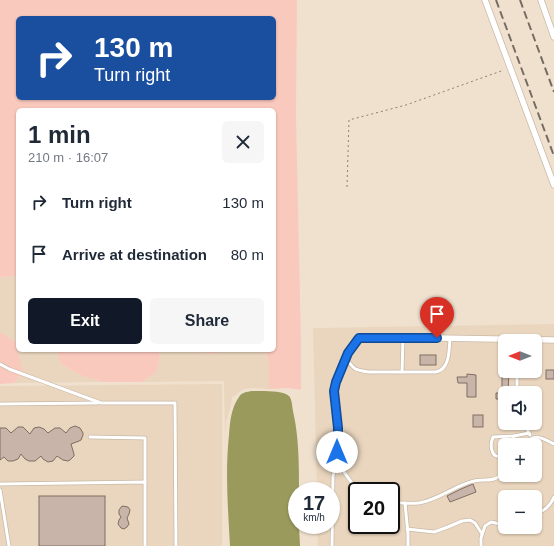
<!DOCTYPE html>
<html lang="en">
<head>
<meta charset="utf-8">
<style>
	:root { --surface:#fff; --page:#f6f6f7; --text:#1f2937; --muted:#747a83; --accent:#111827 }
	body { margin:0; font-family:Arial,sans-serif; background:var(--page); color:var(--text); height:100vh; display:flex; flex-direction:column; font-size:15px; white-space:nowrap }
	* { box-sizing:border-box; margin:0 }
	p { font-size:13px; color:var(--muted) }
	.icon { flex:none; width:22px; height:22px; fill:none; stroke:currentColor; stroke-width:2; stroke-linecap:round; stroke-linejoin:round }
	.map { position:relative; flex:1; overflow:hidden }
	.side { position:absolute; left:16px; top:108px; width:260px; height:244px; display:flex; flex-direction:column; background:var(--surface); border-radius:6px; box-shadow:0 1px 3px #0004 }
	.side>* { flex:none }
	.hud { position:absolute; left:16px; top:16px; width:260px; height:84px; border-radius:6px; box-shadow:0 1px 3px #0004; background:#1a4fa0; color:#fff; overflow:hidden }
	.needle { width:26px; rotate:270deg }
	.buttons { position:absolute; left:498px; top:334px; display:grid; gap:8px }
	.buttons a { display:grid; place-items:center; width:44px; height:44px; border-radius:6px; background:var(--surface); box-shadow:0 1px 3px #0004; font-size:20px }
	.speed { position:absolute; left:288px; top:482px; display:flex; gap:8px; font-size:20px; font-weight:700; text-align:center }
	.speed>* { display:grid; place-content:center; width:52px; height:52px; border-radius:50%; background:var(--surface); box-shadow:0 1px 3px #0004; line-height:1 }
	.speed small { font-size:10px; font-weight:400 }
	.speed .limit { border:2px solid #111; border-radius:6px; background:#fff; color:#111 }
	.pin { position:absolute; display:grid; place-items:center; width:34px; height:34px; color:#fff; margin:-41px -17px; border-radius:50% 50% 50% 0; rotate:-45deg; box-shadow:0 0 4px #0007 }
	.pin .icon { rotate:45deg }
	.me { position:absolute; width:44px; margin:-22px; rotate:0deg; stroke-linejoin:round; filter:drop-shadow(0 0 3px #0008) }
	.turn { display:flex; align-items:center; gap:14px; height:84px; padding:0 12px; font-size:18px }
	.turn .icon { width:52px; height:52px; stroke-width:2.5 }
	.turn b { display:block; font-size:28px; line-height:34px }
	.round { display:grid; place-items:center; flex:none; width:42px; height:42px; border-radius:6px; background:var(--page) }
	.summary { display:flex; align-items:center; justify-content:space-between; height:68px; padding:0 12px }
	h1 { font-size:24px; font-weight:600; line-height:30px }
	.action { display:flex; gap:8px; margin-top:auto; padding:8px 12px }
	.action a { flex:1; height:46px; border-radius:6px; background:var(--accent); color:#fff; font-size:16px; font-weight:600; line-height:46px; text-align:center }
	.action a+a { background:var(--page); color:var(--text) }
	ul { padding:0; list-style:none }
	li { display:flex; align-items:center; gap:12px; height:52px; padding:0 12px }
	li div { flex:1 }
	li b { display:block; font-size:15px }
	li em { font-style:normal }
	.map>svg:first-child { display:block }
	.built { fill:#ead6be; fill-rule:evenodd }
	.green { fill:#fac9bd; fill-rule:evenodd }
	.water { fill:#9a9a5d }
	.building { fill:#c8b4a8; stroke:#806d62 }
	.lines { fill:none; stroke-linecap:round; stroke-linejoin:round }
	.lane-casing { stroke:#c8b9a8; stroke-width:4.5 }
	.street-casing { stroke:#c8b9a8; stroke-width:7 }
	.path { stroke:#897f73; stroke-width:1; stroke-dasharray:2 3; stroke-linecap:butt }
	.lane { stroke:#fff; stroke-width:3 }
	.street { stroke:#fff; stroke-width:5.5 }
	.rail { stroke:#756b61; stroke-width:2; stroke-dasharray:8 4; stroke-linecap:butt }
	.route-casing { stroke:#114b97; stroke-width:10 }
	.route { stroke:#1a73e8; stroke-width:7 }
</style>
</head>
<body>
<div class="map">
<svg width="554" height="546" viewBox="0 0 554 546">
	<rect width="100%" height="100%" fill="#f0e1cf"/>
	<!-- built -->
	<g class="built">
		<path d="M 8,276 L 18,276 L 18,350 L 57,350 L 61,364 L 80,375 L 102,382 L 14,383 L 23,372 L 0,332 L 0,278 Z"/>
		<path d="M 554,324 L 554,546 L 318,546 L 317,525 L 331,525 L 331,491 L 317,491 L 313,328 ZM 505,341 L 535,341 L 535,371 L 505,371 ZM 505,393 L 535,393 L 535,423 L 505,423 ZM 505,445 L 535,445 L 535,475 L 505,475 ZM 357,491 L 391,491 L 391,525 L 357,525 ZM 505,497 L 535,497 L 535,527 L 505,527 Z"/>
		<path d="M 158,350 L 201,350 L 209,354 L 237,350 L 266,350 L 269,368 L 269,389 L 252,388 L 245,389 L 240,391 L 236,395 L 232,397 L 231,405 L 226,422 L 225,438 L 224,382 L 223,381 L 142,382 L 157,371 L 160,356 Z"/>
		<path d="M 222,384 L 222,546 L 0,546 L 0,386 Z"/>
	</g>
	<!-- green -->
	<g class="green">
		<path d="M 0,0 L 297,0 L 296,115 L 301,343 L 301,390 L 289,388 L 269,389 L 269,368 L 266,350 L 274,350 L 274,110 L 18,110 L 18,276 L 8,276 L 0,278 ZM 18,18 L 274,18 L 274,98 L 18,98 Z"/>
		<path d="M 0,332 L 15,342 L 23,372 L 14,383 L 0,384 Z"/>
		<path d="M 57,350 L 158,350 L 160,356 L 157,371 L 142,382 L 102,382 L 80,375 L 61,364 Z"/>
		<path d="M 201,350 L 237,350 L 209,354 Z"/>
	</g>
	<!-- water -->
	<path class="water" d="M 252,391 C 261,391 283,390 289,396 C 292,399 292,406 293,411 C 299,437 299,464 299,491 L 297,491 L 297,525 L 299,525 L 300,546 L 230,546 C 228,509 225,472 229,435 C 230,422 231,408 239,397 C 242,392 247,392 252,391 Z"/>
	<!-- building -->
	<g class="building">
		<rect x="420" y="355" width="16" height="10"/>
		<rect x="546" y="370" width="8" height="9"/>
		<path d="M 502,371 L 509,371 L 508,393 L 505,393 L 505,399 L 496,399 L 496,393 L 502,393 Z"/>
		<path d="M 467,374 L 476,375 L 476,397 L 467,397 L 467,383 L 458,383 L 457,377 L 467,377 Z"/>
		<rect x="473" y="415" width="10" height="12"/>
		<path d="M 75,426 L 80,428 L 83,433 L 83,435 L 81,440 L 79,441 L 71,444 L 74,454 L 74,456 L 70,460 L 68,461 L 63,460 L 57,456 L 53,461 L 48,462 L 43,459 L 41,456 L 35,461 L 29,461 L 25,459 L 21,454 L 18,459 L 13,461 L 8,461 L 4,457 L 0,460 L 0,428 L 6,428 L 11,433 L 18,427 L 23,427 L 30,434 L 34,428 L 39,427 L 44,429 L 48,433 L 55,428 L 60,428 L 66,433 L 70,428 Z"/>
		<path d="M 473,484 L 476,492 L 450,502 L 447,496 L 461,489 Z"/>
		<rect x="39" y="496" width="66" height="50"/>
		<path d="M 122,506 L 128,507 L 130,510 L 129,514 L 127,518 L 129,524 L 127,527 L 124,529 L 121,528 L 118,524 L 119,520 L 121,517 L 119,514 L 119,510 Z"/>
	</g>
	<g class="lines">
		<defs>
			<g id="lane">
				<path d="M 359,338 L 348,353 L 336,382 L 334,391 L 338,428 L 337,452 L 339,462 L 344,472 L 352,483 L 363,491"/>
				<path d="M 346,358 C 354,370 355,370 369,372 L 436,372 C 450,369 449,350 450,338"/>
				<path d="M 0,364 L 9,369 L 101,403 L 175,403 L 176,546"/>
				<path d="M 402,372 L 403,338"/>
				<path d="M 517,393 L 517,371"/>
				<path d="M 0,404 L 98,403"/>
				<path d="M 524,423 L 530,435"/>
				<path d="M 90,437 L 145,438 L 145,482"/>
				<path d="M 511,445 L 513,441 L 514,436"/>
				<path d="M 524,445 C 534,432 542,438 554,444"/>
				<path d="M 505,454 C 492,462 489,447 493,437 L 514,436 L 529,433"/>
				<path d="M 0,484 L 145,482 L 145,546"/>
				<path d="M 0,490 L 9,546"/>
				<path d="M 391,502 C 400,503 410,504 419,503 C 436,501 456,485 474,481 C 489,478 493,484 505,471"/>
				<path d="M 405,503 L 408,534 L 408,546"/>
				<path d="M 535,515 C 544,510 550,507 554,497"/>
				<path d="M 407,529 L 434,532 L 448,527 L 462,521 L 470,520 L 475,523 L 482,534"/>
				<path d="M 332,546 L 333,476 L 335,469 L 339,462"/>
				<path d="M 481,546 L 481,538 L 485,526 L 491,522 L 505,525"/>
			</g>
			<g id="street">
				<path d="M 485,0 L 554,185"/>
				<path d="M 541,0 L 554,37"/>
				<path d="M 359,338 L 437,338 L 554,340"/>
			</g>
		</defs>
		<!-- lane casing -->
		<use href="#lane" class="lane-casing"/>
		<!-- street casing -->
		<use href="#street" class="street-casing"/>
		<!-- path -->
		<path class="path" d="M 347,187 L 349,120 L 406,105 L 504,70"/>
		<!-- lane -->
		<use href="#lane" class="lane"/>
		<!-- street -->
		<use href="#street" class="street"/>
		<!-- rail -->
		<g class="rail">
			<path d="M 496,0 L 554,156"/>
			<path d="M 520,0 L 554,92"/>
		</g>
	</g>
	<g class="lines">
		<defs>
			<path id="route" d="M 337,452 L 338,428 L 334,391 L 336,382 L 348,353 L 359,338 L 437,338"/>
		</defs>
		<!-- route casing -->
		<use href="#route" class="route-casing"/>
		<!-- route -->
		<use href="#route" class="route"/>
	</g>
</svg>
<div class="buttons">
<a><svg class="needle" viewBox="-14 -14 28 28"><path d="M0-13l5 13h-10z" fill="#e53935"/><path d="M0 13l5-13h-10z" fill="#747a83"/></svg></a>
<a><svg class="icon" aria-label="sound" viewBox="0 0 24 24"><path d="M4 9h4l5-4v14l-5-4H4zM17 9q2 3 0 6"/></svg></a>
<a>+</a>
<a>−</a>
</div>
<div class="speed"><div>17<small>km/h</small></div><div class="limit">20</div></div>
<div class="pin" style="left:437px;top:338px;background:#d93025"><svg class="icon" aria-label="arrive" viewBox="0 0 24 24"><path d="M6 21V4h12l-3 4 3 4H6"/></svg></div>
<svg class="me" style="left:337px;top:452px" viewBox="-20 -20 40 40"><circle r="19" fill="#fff"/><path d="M0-13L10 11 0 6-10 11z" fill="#1a73e8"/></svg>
<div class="hud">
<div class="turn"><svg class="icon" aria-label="right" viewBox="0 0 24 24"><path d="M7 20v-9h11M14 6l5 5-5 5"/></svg><div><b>130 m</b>Turn right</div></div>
</div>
<section class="side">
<div class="summary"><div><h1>1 min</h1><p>210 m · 16:07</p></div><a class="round"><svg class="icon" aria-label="close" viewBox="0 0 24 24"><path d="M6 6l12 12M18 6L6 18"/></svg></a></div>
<ul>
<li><svg class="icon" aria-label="right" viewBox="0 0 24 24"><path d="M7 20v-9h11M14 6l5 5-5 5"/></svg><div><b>Turn right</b></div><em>130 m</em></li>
<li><svg class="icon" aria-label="arrive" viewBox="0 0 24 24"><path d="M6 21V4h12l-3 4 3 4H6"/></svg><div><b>Arrive at destination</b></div><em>80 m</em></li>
</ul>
<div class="action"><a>Exit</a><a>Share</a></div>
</section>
</div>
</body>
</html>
